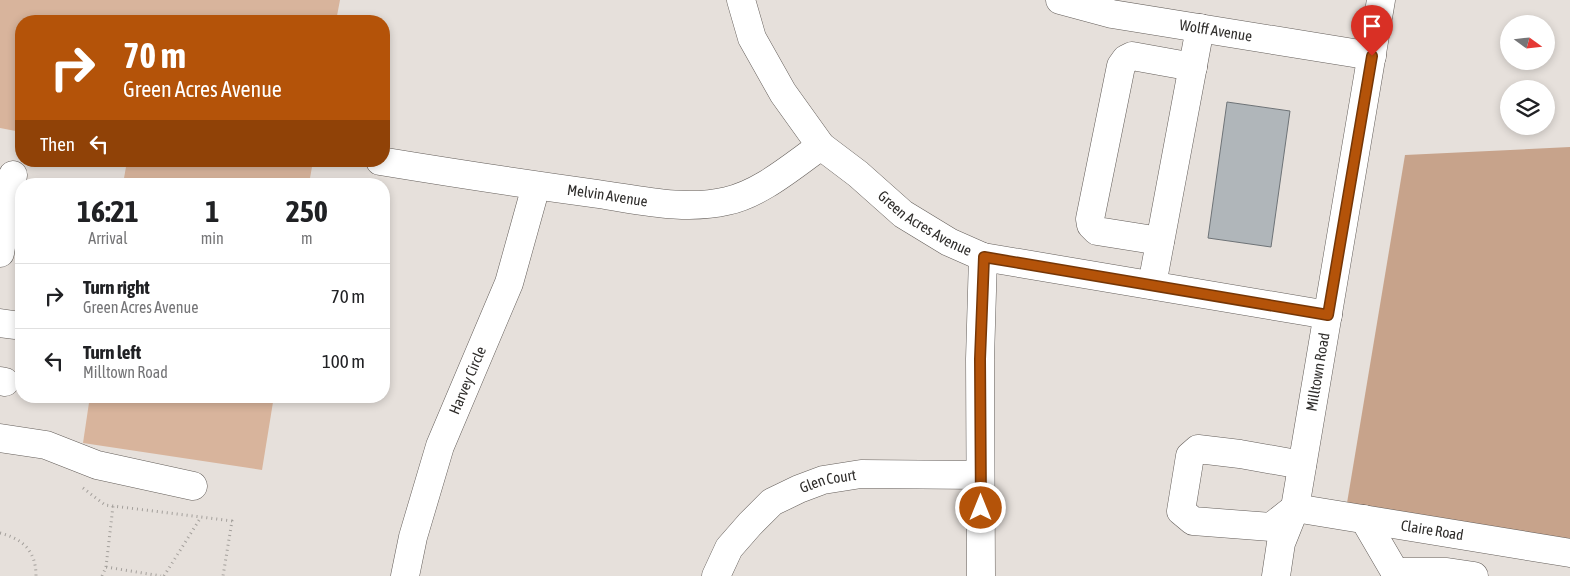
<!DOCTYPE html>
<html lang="en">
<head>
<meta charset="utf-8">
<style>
	:root { --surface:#fff; --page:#f2f2f2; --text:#202124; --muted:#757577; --line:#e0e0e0 }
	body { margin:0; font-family:"Asap Condensed",sans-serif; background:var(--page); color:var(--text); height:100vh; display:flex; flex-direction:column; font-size:19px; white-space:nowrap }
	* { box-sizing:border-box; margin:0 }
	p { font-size:16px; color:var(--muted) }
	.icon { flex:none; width:28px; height:28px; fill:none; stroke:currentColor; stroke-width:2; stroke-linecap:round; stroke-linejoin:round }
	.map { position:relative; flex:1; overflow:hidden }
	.side { position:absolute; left:15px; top:178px; width:375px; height:225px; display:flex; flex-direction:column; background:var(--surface); border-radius:20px; box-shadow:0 2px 8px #0003 }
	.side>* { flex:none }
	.hud { position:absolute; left:15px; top:15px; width:375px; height:152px; border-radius:20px; box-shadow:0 2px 8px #0003; background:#b45309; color:#fff; overflow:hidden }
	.needle { width:32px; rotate:105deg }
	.tools { position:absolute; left:1500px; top:15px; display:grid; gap:10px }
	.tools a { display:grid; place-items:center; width:55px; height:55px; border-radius:50%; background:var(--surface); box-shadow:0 2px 8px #0003; font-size:25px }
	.pin { position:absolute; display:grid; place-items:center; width:42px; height:42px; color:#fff; margin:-51px -21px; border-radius:50% 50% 50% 0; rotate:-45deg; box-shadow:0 0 5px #0007 }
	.pin .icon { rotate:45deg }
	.me { position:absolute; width:55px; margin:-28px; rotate:0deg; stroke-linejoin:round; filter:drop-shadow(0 0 4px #0008) }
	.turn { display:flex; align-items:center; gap:18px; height:105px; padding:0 25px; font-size:22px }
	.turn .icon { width:65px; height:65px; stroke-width:2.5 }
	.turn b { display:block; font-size:35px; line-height:42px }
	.then { display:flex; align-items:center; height:48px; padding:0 25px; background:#0003; gap:10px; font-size:19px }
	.eta { display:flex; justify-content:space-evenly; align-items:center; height:85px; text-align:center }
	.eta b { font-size:30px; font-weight:700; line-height:35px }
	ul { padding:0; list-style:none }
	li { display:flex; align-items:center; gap:15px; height:65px; padding:0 25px; border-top:1px solid var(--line) }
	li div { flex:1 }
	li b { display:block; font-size:19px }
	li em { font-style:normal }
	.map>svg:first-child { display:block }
	.green { fill:#d8b49c }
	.forest { fill:#c7a38b }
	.building { fill:#b0b6ba; stroke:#6e7377 }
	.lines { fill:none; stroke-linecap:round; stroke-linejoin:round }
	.minor-casing { stroke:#645e5a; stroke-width:29 }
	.path { stroke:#a39f9b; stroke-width:3; stroke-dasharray:1 4; stroke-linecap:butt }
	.minor { stroke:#fff; stroke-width:28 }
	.route-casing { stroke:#753606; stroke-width:12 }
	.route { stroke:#b45309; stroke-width:9 }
	.labels { text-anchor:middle; stroke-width:4; stroke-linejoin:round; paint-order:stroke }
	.street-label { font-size:15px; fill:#302e2c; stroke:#f3ede9 }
</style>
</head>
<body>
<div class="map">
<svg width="1570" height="576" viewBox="0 0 1570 576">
	<rect width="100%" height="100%" fill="#e6e0db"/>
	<!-- green -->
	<g class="green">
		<path d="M 0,0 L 340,0 L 336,21 L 21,21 L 21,132 L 0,128 Z"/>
		<path d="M 127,161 L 313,161 L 309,184 L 123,184 Z"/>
		<path d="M 90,396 L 274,396 L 262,470 L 83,443 Z"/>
	</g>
	<!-- forest -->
	<path class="forest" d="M 1570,147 L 1570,548 L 1344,521 L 1405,155 Z"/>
	<!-- building -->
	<path class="building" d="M 1227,102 L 1290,111 L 1271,247 L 1208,238 Z"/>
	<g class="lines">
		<defs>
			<g id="minor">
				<path id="s1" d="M 741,0 L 752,38 L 783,93 L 821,146 L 858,174 L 903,214 L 949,242 L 983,257 L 1328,315"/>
				<path id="s2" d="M 1060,0 L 1112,14 L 1372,56"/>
				<path id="s3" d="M 380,161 C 453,173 525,184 598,194 C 640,200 685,211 727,201 C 762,193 792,166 821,146"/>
				<path d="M 1160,241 L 1097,231 L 1091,225 L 1090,219 L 1121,66 L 1126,59 L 1132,56 L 1193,67"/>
				<path d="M 0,253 L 13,175"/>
				<path d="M 1152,285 L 1200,28"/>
				<path d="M 0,323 L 14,325"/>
				<path d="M 0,381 L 5,382"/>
				<path d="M 0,438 L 46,445 L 97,465 L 193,486"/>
				<path d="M 1295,508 L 1271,527 L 1193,521 L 1181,511 L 1190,456 L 1198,449 L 1240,454 L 1302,465"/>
				<path id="s4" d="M 1295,508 L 1570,553"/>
				<path d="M 1364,519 L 1395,572 L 1396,576"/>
				<path d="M 1395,572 L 1447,572 L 1474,576"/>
				<path id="s5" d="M 405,576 L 413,537 L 440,446 L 509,283 L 536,186"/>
				<path id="s6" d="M 716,576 L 729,548 L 750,524 L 772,502 L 799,489 L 823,480 L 861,474 L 980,475"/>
				<path d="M 981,576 L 980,359 L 983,257"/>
				<path id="s7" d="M 1276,576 L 1281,543 L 1295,508 L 1381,0"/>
			</g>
		</defs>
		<!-- minor casing -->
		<use href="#minor" class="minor-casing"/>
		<!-- path -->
		<g class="path">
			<path d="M 83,488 L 105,505 L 201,517"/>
			<path d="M 0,533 C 23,539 36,551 36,576"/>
			<path d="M 106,567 L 113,506"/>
			<path d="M 102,576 L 106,567 L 161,576"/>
			<path d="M 164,576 L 201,517 L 232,521 L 223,576"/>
		</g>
		<!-- minor -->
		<use href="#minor" class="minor"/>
	</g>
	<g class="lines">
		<defs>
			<path id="route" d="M 981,508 L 980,359 L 984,257 L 1328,315 L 1372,56"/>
		</defs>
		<!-- route casing -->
		<use href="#route" class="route-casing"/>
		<!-- route -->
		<use href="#route" class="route"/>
	</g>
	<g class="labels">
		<!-- street labels -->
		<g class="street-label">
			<text dy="5" stroke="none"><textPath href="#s2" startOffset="159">Wolff Avenue</textPath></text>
			<text dy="5" stroke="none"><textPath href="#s3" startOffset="230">Melvin Avenue</textPath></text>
			<text dy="5" stroke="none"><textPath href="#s1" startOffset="298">Green Acres Avenue</textPath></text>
			<text dy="5" stroke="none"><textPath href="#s7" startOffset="209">Milltown Road</textPath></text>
			<text dy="5" stroke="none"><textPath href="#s5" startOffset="206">Harvey Circle</textPath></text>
			<text dy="5" stroke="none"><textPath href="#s6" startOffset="154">Glen Court</textPath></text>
			<text dy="5" stroke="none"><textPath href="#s4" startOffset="139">Claire Road</textPath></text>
		</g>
	</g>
</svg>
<div class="tools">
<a><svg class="needle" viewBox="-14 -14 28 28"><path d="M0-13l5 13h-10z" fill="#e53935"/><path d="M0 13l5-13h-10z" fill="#757577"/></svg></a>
<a><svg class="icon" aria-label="layers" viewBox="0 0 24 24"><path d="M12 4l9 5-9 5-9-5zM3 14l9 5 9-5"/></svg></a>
</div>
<div class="pin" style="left:1372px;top:56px;background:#d93025"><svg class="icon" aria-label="arrive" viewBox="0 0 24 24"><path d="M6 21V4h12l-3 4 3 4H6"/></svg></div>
<svg class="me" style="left:981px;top:508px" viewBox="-20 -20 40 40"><circle r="17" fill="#b45309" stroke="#fff" stroke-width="3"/><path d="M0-11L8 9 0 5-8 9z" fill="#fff"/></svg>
<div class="hud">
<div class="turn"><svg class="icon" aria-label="right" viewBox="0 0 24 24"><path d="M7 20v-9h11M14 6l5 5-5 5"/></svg><div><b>70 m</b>Green Acres Avenue</div></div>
<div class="then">Then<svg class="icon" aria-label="left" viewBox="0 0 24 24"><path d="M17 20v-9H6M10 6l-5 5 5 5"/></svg></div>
</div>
<section class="side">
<div class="eta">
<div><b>16:21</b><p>Arrival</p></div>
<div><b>1</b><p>min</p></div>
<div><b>250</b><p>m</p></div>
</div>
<ul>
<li><svg class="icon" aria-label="right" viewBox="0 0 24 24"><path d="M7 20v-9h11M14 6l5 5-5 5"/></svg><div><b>Turn right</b><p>Green Acres Avenue</p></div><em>70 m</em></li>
<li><svg class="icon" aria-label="left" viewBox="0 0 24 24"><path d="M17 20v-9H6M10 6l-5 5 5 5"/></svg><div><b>Turn left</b><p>Milltown Road</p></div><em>100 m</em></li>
</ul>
</section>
</div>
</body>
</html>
